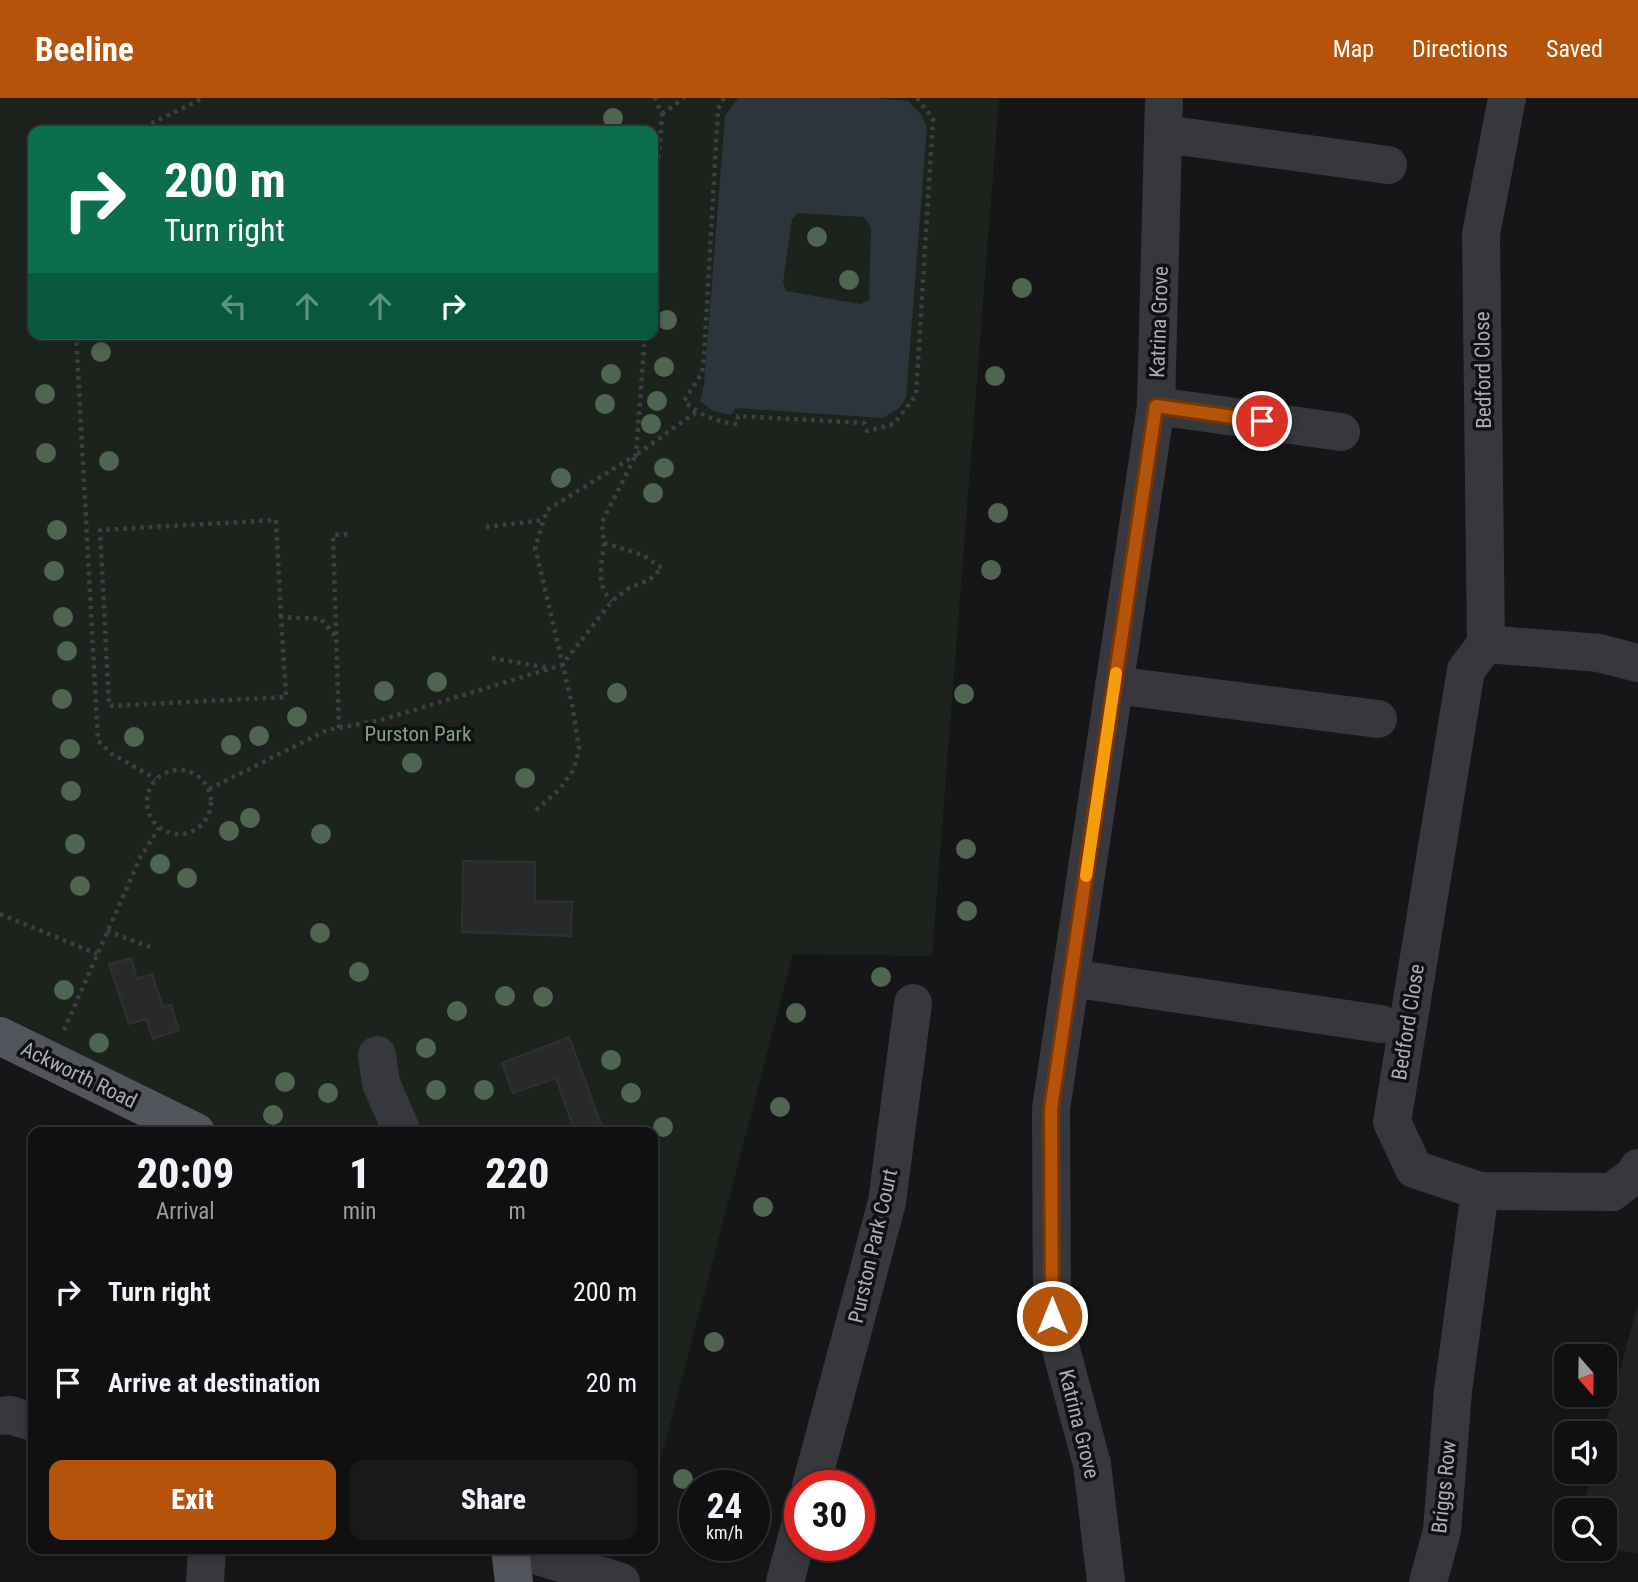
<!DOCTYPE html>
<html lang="en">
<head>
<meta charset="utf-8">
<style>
	:root { --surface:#101012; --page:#19191b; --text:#f1f3f6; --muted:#9c9d9f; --line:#303032; --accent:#b45309 }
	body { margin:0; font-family:"Roboto Condensed",sans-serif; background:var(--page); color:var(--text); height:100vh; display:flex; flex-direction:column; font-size:26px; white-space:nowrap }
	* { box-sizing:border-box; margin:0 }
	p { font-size:23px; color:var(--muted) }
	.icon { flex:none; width:38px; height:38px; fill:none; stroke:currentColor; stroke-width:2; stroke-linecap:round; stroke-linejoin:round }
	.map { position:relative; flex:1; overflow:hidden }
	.side { position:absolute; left:28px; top:1029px; width:630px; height:427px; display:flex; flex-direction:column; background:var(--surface); border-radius:14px; box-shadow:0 4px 10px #0003,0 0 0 2px var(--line) }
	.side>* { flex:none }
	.guide { position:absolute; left:28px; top:28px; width:630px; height:214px; border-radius:14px; box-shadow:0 4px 10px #0003,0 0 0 2px var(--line); background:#0b6e4f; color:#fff; overflow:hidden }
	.needle { width:46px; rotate:160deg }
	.controls { position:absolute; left:1554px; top:1246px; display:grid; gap:14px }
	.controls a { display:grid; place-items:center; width:63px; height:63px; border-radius:14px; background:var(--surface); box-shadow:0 4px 10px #0003,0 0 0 2px var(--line); font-size:35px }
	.speed { position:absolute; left:679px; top:1372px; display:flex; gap:14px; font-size:35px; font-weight:700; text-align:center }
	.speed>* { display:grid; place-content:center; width:91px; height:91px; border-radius:50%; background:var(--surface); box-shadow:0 4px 10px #0003,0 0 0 2px var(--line); line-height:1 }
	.speed small { font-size:18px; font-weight:400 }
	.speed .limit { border:10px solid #d22; background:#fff; color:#111 }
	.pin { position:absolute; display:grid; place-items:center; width:60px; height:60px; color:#fff; margin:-30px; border:4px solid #fff; border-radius:50%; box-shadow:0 2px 7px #0007 }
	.me { position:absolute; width:77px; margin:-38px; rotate:0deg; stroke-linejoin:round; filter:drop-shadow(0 0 5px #0008) }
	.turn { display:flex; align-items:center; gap:24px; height:147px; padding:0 21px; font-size:32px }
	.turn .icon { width:91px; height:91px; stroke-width:2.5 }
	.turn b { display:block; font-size:49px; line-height:60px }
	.lanes { display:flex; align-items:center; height:66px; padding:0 21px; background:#0003; justify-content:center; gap:35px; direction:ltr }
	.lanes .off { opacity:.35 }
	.eta { display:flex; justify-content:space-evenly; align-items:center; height:119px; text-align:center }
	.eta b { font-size:42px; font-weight:800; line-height:49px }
	.cta { display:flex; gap:14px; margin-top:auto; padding:14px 21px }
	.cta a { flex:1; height:80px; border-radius:14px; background:var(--accent); color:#fff; font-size:28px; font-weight:800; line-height:80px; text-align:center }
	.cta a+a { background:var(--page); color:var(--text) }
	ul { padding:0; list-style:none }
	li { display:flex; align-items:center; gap:21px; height:91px; padding:0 21px }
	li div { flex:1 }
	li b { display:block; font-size:26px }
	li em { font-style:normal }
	header { display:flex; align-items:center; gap:42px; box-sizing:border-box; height:98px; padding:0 35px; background:var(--accent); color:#fff }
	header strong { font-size:33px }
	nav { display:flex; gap:38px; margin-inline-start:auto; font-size:24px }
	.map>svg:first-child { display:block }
	.built { fill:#222225 }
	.green { fill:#1c231d; fill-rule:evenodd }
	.water { fill:#2c353c; fill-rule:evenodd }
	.building { fill:#29292c; stroke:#303034; stroke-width:2 }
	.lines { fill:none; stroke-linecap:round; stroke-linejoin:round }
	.path { stroke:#3d3f44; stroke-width:4.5; stroke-dasharray:3.5 5; stroke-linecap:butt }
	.minor { stroke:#37383d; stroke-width:38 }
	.major { stroke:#53555c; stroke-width:38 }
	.tree { fill:#506452 }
	.route-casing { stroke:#753606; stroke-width:18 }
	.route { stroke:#b45309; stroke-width:12 }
	.slow { stroke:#f59e0b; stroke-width:12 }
	.labels { text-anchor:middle; stroke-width:7; stroke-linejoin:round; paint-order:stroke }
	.street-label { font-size:21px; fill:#a8adb8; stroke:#111113 }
	.park-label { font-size:21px; fill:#7fa381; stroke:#111113 }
</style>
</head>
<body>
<header>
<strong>Beeline</strong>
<nav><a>Map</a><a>Directions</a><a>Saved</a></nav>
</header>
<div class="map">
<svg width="1638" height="1484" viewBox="0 0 1638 1484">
	<rect width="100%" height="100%" fill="#161618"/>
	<!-- built -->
	<path class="built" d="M 1638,1205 L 1638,1455 L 1604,1451 L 1605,1412 L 1582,1412 L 1592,1374 L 1605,1374 L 1603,1335 Z"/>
	<!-- green -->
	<path class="green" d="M 0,0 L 999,0 L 932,858 L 793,856 L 653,1391 L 653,1034 L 192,1034 L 0,938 ZM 33,33 L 653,33 L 653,236 L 33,236 Z"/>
	<!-- water -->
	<path class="water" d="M 877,0 L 908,3 L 921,16 L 927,29 L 906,300 L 899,310 L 883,320 L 736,310 L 731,317 L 713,313 L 700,303 L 704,287 L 725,18 L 738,0 ZM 798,115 L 864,119 L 871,129 L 869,202 L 860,206 L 786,193 L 783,184 L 792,121 Z"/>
	<!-- building -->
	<g class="building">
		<path d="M 463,763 L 535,764 L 535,803 L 572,804 L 571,838 L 462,834 Z"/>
		<path d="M 131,860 L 137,881 L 152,876 L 163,909 L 171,907 L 179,932 L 153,941 L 146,921 L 129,926 L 109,866 Z"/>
		<path d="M 569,939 L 604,1034 L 557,1034 L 573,1029 L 556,980 L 513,995 L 502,965 Z"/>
	</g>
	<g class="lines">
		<!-- path -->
		<g class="path">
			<path d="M 724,0 L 718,11 L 704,259 L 702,275 L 684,303 C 699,317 717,324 737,326 L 738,318 L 864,325 L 867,333 L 894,326 L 916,297 L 933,21 L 917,0"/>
			<path d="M 662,16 L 684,0"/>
			<path d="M 136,33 L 203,0"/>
			<path d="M 653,137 L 662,17 L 655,0"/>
			<path d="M 76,236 L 98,643 L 112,656 L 156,681"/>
			<path d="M 486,429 L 544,422"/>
			<path d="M 604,445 C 602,466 595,487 612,503"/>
			<path d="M 281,519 L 276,422 L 100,432 L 109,608 L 286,599 L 281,519 L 321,521 L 337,540"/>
			<path d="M 492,560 L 550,570"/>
			<path d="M 339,630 L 333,437 L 351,436"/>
			<circle cx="179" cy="704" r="32"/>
			<path d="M 209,691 L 327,632 L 381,622 L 562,567 L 612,503 L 629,490 L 649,482 L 662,470 L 643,457 L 604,445 L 602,424 L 636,357 L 696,314"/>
			<path d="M 536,712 L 559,692 L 574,671 L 579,650 L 572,606 L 535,449 L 547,412 L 636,357 L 645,236"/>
			<path d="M 0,816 L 97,856"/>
			<path d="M 107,833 L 150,849"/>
			<path d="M 64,932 L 140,760 L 159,730"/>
		</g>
		<!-- minor -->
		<g class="minor">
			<path d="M 1164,36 L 1388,67"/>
			<path d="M 1156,308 L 1341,334"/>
			<path d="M 1486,546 L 1481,136 L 1507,0"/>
			<path d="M 1638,565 L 1599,555 L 1486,546 L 1466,572 L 1392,1024 L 1414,1071 L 1480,1093 L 1612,1094 L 1637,1075 L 1638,1070"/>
			<path d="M 1114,587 L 1378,621"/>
			<path d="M 1070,880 L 1381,926"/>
			<path d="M 377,957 L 381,985 L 402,1034"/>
			<path d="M 0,1318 L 10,1317 L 33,1324"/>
			<path d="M 811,1388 L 887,1104 L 913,905"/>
			<path d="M 516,1451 L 621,1484"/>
			<path d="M 205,1484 L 207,1451"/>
			<path d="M 785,1484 L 800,1428"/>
			<path d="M 1106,1484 L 1092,1366 L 1052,1218 L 1051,1011 L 1156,308 L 1164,0"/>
			<path d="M 1428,1484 L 1442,1433 L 1453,1293 L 1480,1093"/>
		</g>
		<!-- major -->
		<g class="major">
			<path d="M 0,938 L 196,1034"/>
			<path d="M 510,1451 L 514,1484"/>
		</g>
	</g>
	<!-- trees -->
	<g class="tree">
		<circle cx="613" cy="20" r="10"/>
		<circle cx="817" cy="139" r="10"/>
		<circle cx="849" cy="182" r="10"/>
		<circle cx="1022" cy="190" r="10"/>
		<circle cx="667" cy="222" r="10"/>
		<circle cx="101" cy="254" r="10"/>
		<circle cx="664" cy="269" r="10"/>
		<circle cx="611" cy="276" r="10"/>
		<circle cx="995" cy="278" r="10"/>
		<circle cx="45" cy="296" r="10"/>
		<circle cx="657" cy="303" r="10"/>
		<circle cx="605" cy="306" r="10"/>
		<circle cx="651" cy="326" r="10"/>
		<circle cx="46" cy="355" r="10"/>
		<circle cx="109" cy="363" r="10"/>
		<circle cx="664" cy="370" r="10"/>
		<circle cx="561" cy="380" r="10"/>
		<circle cx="653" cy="395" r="10"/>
		<circle cx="998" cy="415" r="10"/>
		<circle cx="57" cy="432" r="10"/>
		<circle cx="991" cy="472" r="10"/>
		<circle cx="54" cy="473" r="10"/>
		<circle cx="63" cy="519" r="10"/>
		<circle cx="67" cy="553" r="10"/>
		<circle cx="437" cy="584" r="10"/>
		<circle cx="384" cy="593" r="10"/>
		<circle cx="617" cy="595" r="10"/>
		<circle cx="964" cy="596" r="10"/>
		<circle cx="62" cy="601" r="10"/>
		<circle cx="297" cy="619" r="10"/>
		<circle cx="259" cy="638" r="10"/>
		<circle cx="134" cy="639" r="10"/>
		<circle cx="231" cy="647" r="10"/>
		<circle cx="70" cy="651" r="10"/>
		<circle cx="412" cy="665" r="10"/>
		<circle cx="525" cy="680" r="10"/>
		<circle cx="71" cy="693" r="10"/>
		<circle cx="250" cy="720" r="10"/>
		<circle cx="229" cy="733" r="10"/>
		<circle cx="321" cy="736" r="10"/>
		<circle cx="75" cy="746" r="10"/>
		<circle cx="966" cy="751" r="10"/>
		<circle cx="160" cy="766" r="10"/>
		<circle cx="187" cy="780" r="10"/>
		<circle cx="80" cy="788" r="10"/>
		<circle cx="967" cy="813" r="10"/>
		<circle cx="320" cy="835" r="10"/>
		<circle cx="359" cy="874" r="10"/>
		<circle cx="881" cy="879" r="10"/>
		<circle cx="64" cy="892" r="10"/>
		<circle cx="505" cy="898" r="10"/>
		<circle cx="543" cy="899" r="10"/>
		<circle cx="457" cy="913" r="10"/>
		<circle cx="796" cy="915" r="10"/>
		<circle cx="99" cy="945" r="10"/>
		<circle cx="426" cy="950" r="10"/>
		<circle cx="611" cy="962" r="10"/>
		<circle cx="285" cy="984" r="10"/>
		<circle cx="436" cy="992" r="10"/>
		<circle cx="484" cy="992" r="10"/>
		<circle cx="328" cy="995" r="10"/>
		<circle cx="631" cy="995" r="10"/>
		<circle cx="780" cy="1009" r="10"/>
		<circle cx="273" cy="1017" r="10"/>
		<circle cx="663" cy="1029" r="10"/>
		<circle cx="763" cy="1109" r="10"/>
		<circle cx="714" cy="1244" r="10"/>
		<circle cx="683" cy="1381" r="10"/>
	</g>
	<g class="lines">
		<defs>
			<path id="route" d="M 1052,1218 L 1051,1011 L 1156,308 L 1262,323"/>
		</defs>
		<!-- route casing -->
		<use href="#route" class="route-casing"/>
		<!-- route -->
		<use href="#route" class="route"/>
		<!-- slow -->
		<path class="slow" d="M 1086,778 L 1116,575"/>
	</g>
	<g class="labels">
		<!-- street labels -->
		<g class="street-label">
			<text transform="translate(1159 224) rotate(-88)" y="7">Katrina Grove</text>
			<text transform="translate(1483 272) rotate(-91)" y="7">Bedford Close</text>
			<text transform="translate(1408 924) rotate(-81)" y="7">Bedford Close</text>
			<text transform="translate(79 977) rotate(26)" y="7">Ackworth Road</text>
			<text transform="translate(873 1148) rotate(-77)" y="7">Purston Park Court</text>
			<text transform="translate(1079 1326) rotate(76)" y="7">Katrina Grove</text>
			<text transform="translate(1444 1389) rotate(-84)" y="7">Briggs Row</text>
		</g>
		<!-- park labels -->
		<g class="park-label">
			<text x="418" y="643">Purston Park</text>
		</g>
	</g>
</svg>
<div class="controls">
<a><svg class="needle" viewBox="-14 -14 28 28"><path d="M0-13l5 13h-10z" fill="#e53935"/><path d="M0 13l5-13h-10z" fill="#9c9d9f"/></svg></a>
<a><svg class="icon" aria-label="sound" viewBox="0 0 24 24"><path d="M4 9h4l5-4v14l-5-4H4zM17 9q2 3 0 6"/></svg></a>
<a><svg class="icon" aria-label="search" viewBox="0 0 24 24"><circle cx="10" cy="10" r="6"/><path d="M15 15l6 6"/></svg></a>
</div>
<div class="speed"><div>24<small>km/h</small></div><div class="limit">30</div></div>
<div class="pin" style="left:1262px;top:323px;background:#d93025"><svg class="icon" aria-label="arrive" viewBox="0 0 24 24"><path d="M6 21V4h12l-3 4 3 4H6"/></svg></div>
<svg class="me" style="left:1052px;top:1218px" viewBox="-20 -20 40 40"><circle r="17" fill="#b45309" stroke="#fff" stroke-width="3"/><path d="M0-11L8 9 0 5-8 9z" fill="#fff"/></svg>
<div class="guide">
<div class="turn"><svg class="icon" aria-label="right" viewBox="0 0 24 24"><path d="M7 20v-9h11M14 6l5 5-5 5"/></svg><div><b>200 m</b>Turn right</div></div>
<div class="lanes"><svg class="icon off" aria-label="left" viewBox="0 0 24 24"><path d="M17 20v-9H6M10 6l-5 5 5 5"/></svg><svg class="icon off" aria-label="ahead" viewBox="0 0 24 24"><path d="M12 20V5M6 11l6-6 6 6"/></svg><svg class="icon off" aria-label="ahead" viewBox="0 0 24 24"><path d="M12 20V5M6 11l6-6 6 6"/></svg><svg class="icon" aria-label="right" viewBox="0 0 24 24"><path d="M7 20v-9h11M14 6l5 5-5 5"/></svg></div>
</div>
<section class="side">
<div class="eta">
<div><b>20:09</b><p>Arrival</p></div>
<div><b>1</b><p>min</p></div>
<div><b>220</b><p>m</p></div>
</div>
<ul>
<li><svg class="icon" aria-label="right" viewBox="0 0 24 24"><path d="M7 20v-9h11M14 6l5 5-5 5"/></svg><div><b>Turn right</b></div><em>200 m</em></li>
<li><svg class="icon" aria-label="arrive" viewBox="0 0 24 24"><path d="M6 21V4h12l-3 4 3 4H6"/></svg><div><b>Arrive at destination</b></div><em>20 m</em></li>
</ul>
<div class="cta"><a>Exit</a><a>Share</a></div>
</section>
</div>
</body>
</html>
